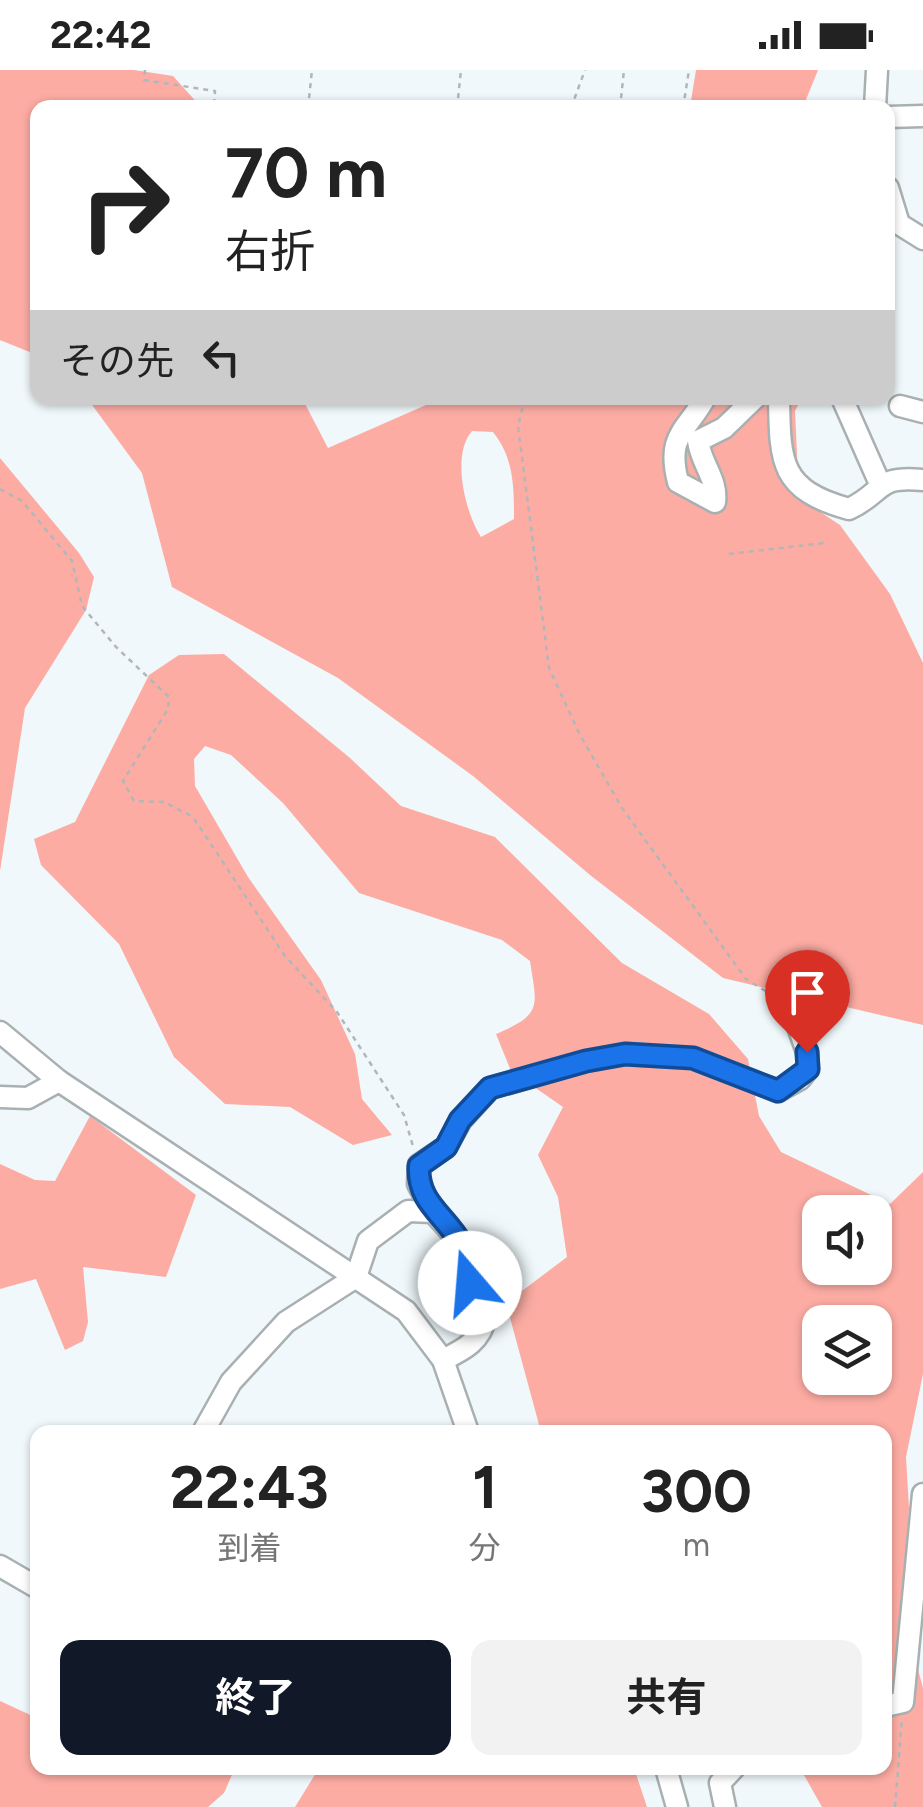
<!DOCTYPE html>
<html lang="ja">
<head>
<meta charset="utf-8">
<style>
	:root { --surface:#fff; --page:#f2f2f2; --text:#222; --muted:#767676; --accent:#111827 }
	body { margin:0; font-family:Figtree,"Noto Sans JP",sans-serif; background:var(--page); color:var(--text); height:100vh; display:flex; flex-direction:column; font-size:38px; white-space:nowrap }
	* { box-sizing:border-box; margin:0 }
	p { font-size:32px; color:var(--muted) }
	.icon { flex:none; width:55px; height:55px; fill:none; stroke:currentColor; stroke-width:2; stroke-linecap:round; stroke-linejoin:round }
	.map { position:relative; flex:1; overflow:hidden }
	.side { position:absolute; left:30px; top:1355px; width:862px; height:350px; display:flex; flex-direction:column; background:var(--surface); border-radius:20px; box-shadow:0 2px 8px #0004 }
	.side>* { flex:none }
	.guide { position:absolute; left:30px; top:30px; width:865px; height:305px; border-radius:20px; box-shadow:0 2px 8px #0004; background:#fff; color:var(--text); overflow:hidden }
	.controls { position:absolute; left:802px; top:1125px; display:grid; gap:20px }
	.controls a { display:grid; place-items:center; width:90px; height:90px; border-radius:20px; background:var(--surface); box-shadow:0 2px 8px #0004; font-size:50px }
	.pin { position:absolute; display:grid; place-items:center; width:85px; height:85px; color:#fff; margin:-102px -42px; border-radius:50% 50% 50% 0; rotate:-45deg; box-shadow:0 0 10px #0007 }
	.pin .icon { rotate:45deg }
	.me { position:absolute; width:110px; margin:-55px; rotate:342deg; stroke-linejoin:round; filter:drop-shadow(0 0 8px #0008) }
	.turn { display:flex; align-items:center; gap:35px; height:210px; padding:0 30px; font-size:45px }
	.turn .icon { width:130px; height:130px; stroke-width:2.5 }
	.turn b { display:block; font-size:70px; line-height:85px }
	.then { display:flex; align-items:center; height:95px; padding:0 30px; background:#0003; gap:20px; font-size:38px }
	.eta { display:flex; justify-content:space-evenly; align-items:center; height:170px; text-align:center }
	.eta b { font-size:60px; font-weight:700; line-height:70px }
	.action { display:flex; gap:20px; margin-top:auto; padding:20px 30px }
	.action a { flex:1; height:115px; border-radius:20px; background:var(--accent); color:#fff; font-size:40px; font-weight:700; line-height:115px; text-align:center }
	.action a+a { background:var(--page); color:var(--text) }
	.status { display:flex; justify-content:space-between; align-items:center; height:70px; padding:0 50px; background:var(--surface); direction:ltr }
	.status svg { height:28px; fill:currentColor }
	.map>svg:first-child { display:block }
	.green { fill:#fcaca3; fill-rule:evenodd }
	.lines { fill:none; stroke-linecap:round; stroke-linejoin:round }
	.minor-casing { stroke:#a8b0b2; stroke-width:25 }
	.path { stroke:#b1b7b9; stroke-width:2.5; stroke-dasharray:5 5; stroke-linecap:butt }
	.minor { stroke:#fff; stroke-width:20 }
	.route-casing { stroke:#114b97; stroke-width:25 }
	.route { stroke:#1a73e8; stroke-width:18 }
</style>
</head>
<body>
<div class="status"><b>22:42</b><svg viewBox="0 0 49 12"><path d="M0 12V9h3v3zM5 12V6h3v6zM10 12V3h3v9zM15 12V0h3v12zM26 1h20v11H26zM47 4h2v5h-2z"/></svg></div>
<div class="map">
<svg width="923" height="1737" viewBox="0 0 923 1737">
	<rect width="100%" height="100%" fill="#f0f8fb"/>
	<!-- green -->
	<g class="green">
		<path d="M 0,0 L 134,0 L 173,6 L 201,37 L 38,38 L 37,285 L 0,270 Z"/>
		<path d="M 696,0 L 818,0 L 803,37 L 690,37 Z"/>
		<path d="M 87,328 L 302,328 L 328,378 L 442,328 L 802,328 L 795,341 L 799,428 L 840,455 L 890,524 L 923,593 L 923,955 L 723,908 L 590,805 L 473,706 L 338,608 L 172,517 L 142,403 ZM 472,361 L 493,362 C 514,388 514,417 514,449 L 481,467 C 465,442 451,385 472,361 Z"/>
		<path d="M 0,388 L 79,483 L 94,507 L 86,540 L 25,638 L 0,801 Z"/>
		<path d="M 224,584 L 350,688 L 401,736 L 495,767 L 622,893 L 709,944 L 748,989 L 759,1046 L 781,1082 L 890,1134 L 923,1102 L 923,1304 L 906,1387 L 909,1438 L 903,1544 L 923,1618 L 923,1737 L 822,1737 L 800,1698 L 885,1698 L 885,1362 L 541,1362 L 506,1233 L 567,1187 L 558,1127 L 538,1085 L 563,1037 L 511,1001 L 496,964 C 543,944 537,937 530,891 L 502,870 L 359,823 L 283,733 L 231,685 L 205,676 L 194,689 L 195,716 L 248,807 L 321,910 L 355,984 L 362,1029 L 392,1065 L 353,1075 L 290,1037 L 225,1034 L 174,987 L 119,874 L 41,795 L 34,769 L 75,752 L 149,605 L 179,585 ZM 820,1142 L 875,1142 L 875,1198 L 820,1198 ZM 820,1252 L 875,1252 L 875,1308 L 820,1308 Z"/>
		<path d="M 90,1046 L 196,1125 L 166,1207 L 83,1197 L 88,1252 L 83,1271 L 65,1280 L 36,1209 L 0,1219 L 0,1094 L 35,1110 L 55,1111 Z"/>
		<path d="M 0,1631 L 37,1648 L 38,1698 L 235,1698 L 224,1723 L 208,1737 L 0,1737 Z"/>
		<path d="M 319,1698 L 634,1698 L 647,1737 L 295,1737 Z"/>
	</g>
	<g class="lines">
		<defs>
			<g id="minor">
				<path d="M 875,38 L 877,0"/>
				<path d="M 888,47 L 923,46"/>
				<path d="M 888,118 L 899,154 L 923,169"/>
				<path d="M 705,328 C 686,362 666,365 678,412 L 715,432 C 718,409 701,394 698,371 L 724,358 L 755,328"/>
				<path d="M 779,328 C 780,393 780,420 849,439 C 885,422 875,405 923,410"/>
				<path d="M 842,328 L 880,414"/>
				<path d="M 900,336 L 923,342"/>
				<path d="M 0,962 L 59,1011 L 406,1241 L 443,1290 L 468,1362"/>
				<path d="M 0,1027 L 28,1028 L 59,1011"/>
				<path d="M 443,1290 C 465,1279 481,1271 486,1246 L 471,1213 L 460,1172 L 433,1142 L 418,1114 L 419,1095 L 446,1077 L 461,1050 L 490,1018 L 586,991 L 625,984 L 693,988 L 778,1021 L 800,1009 L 808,999 L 807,982 L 791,937"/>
				<path d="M 203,1362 L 231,1312 L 286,1252 L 356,1207 L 368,1171 L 408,1141 L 433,1142"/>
				<path d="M 0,1496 L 38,1518"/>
				<path d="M 885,1636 L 903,1632 L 923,1424"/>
				<path d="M 666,1698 L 677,1737"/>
				<path d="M 725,1737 L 720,1713 L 734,1698"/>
			</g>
		</defs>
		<!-- minor casing -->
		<use href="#minor" class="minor-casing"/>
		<!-- path -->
		<g class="path">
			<path d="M 145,0 L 144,10 L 215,21 L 214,38"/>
			<path d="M 308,38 L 312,0"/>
			<path d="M 457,38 L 461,0"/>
			<path d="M 571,38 L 585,0"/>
			<path d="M 620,38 L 624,0"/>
			<path d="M 683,38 L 689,0"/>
			<path d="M 525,328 L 518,356 L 549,598 L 580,665 L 622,738 L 746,909 L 777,928"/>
			<path d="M 0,419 L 22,431 L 72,491 L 82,536 L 116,577 L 169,627 L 168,639 L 123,711 L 134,731 L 164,732 L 193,747 L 285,886 L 337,942 L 404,1045 L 414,1080"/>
			<path d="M 729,484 L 824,473"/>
			<path d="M 895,1737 L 902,1649"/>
		</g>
		<!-- minor -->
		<use href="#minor" class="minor"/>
	</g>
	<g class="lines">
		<defs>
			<path id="route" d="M 470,1213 C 466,1201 467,1184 461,1173 C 444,1144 417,1132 419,1096 L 446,1077 L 460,1050 L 490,1018 L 586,991 L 625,984 L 693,988 L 778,1021 L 808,999 L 807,982"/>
		</defs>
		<!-- route casing -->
		<use href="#route" class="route-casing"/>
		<!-- route -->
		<use href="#route" class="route"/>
	</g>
</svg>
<div class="controls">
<a><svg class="icon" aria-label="sound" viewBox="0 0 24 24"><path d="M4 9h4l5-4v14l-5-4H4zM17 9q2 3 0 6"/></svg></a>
<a><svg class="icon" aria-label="layers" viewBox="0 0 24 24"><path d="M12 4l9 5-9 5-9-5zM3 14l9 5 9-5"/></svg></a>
</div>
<div class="pin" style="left:807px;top:982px;background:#d93025"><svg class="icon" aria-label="arrive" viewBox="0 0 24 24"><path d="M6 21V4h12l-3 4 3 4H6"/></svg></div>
<svg class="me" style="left:470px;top:1213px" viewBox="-20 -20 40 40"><circle r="19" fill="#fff"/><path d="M0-13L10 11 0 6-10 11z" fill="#1a73e8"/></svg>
<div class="guide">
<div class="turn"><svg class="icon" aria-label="right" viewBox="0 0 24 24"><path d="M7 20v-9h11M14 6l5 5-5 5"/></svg><div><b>70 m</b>右折</div></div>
<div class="then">その先<svg class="icon" aria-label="left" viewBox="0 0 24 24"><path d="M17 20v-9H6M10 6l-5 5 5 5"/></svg></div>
</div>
<section class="side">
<div class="eta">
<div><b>22:43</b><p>到着</p></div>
<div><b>1</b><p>分</p></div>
<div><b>300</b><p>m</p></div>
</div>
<div class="action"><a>終了</a><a>共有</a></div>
</section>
</div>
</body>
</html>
